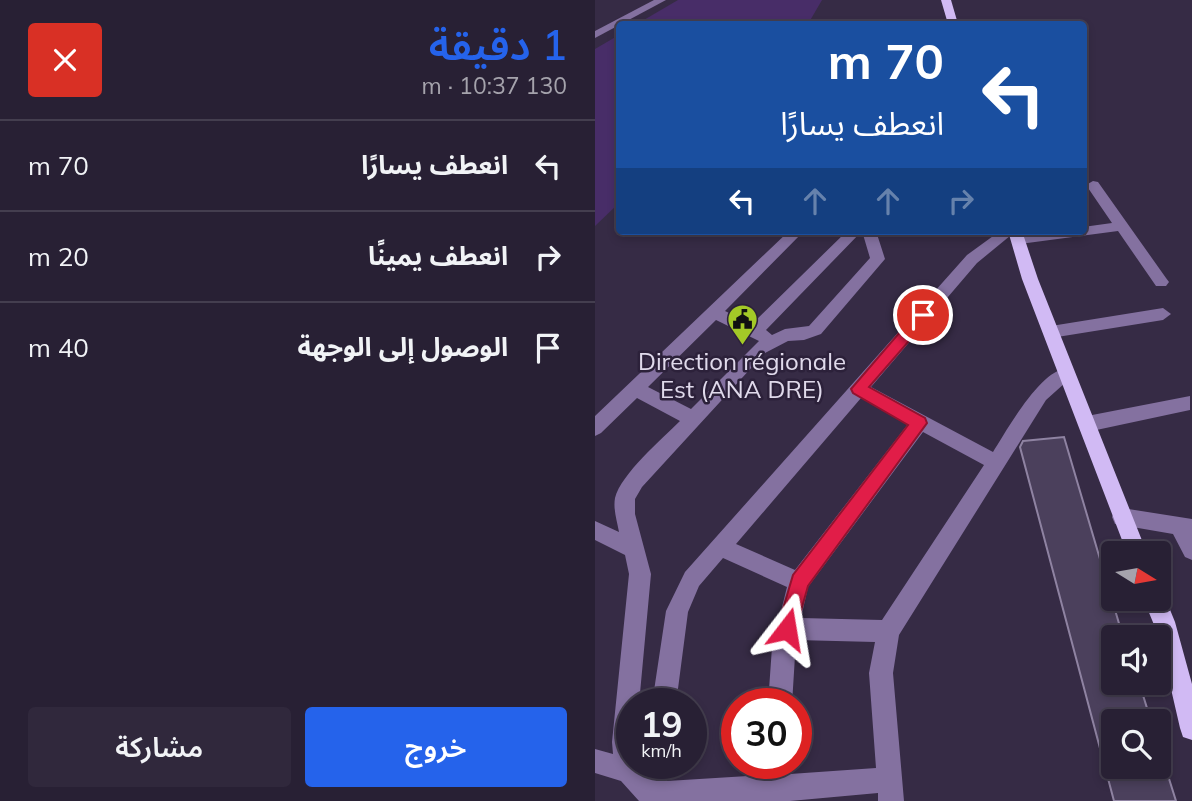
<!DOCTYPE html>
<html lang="ar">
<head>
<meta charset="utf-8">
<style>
	:root { --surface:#282034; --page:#30283c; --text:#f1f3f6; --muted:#a5a3ac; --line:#443e4f; --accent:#2563eb }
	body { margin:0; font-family:Mulish,"Noto Sans Arabic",sans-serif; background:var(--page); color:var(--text); direction:rtl; height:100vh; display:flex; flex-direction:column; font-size:26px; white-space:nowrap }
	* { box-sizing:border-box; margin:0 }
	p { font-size:23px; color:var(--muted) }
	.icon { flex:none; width:38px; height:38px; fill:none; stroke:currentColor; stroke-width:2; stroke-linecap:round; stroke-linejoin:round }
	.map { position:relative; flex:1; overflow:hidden; direction:ltr }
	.details { display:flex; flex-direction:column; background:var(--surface); width:595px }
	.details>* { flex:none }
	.top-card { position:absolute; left:21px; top:21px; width:471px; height:214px; border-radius:7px; box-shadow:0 4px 10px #0003,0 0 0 2px var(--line); direction:rtl; background:#1a4fa0; color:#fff; overflow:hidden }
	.needle { width:46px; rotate:101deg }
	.buttons { position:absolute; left:506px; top:541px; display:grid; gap:14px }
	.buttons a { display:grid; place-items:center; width:70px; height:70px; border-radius:7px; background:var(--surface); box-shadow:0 4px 10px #0003,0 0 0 2px var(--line); font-size:35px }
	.speed { position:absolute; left:21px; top:688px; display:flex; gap:14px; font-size:35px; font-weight:700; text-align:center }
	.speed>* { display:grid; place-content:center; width:91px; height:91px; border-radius:50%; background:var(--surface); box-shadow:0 4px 10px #0003,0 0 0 2px var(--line); line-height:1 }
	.speed small { font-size:18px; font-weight:400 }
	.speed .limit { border:10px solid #d22; background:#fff; color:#111 }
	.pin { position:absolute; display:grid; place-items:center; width:60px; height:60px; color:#fff; margin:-30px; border:4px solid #fff; border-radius:50%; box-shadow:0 2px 7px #0007 }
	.me { position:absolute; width:77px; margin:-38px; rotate:14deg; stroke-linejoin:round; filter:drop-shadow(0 0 5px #0008) }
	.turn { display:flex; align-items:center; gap:24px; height:147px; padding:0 28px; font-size:32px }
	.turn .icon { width:91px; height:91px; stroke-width:2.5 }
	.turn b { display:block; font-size:49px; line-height:60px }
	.lanes { display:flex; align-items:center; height:66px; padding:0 28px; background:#0003; justify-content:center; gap:35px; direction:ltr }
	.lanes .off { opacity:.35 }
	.round { display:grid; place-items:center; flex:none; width:74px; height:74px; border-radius:7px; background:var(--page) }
	.head { display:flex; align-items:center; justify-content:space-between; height:119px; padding:0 28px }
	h1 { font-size:42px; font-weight:600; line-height:52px; color:var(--accent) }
	.cta { display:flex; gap:14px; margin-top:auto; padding:14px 28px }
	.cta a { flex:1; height:80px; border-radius:7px; background:var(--accent); color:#fff; font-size:28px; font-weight:600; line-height:80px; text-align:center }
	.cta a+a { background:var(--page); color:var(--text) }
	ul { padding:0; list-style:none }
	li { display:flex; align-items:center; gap:21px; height:91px; padding:0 28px; border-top:2px solid var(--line) }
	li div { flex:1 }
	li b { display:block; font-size:26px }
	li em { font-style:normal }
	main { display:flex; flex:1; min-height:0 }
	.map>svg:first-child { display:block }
	.green { fill:#482d68 }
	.building { fill:#4b405c; stroke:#8f83a2; stroke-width:2 }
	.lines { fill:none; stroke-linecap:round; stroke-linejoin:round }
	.minor { fill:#8471a0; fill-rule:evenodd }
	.major { fill:#d1baf4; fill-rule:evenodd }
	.route { fill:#e11d48; stroke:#92132f; stroke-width:2 }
	.labels { text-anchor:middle; stroke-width:5; stroke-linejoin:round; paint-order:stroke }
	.poi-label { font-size:24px; fill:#e0daeb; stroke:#2c213a }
</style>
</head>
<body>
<main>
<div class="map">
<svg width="597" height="801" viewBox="0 0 597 801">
	<rect width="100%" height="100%" fill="#362b45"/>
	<!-- green -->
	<g class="green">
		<path d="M 83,0 L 227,0 L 213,24 L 42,24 Z"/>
		<path d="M 24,35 L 24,203 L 0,226 L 0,49 Z"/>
	</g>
	<!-- building -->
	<path class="building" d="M 469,437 L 528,637 L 518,637 L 518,682 L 527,682 L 531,695 L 547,692 L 556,721 L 518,721 L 518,766 L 570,766 L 581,801 L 519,801 L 425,447 L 428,441 Z"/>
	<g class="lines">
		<!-- minor -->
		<g class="minor">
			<path d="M 59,0 L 71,0 L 0,38 L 0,31 Z"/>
			<path d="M 498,181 L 503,182 L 571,278 L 574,282 L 571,286 L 561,286 L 523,231 L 418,245 L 418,239 L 423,237 L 464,231 L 488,231 L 488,227 L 517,223 L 491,185 Z"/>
			<path d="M 194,231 L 209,231 L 130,311 L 157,324 L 252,231 L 281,231 L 290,259 L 226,334 L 209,340 L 193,341 L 170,353 L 47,487 L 40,499 L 40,514 L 56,574 L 44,704 L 37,704 L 37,763 L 44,763 L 49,769 L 50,763 L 74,763 L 72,781 L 170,775 L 171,763 L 195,763 L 195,774 L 281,768 L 274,673 L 280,642 L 201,640 L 197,704 L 173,704 L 177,647 L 192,587 L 128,558 L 104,586 L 93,612 L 81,704 L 57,704 L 71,611 L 90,572 L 372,255 L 405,231 L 421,231 L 382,263 L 276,387 L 398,452 C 411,432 450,360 478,369 L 480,374 L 451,400 L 304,635 L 298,673 L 309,801 L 283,801 L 283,793 L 195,801 L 44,801 L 26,781 L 0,773 L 0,749 L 18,754 L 17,742 L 34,574 L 30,555 L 0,540 L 0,521 L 24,532 C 22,521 18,509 20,498 C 26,474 67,439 85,421 L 42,398 L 6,433 L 0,436 L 0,416 ZM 267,231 L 275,258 L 214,326 L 190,329 L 177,335 L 171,330 ZM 121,320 L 164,341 L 96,409 L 53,387 ZM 266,398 L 313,424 L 200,570 L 141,544 ZM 328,432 L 389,465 L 287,620 L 206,618 L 213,587 Z"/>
			<path d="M 568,308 L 576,314 L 568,320 L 456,338 L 448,332 L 456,326 Z"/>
			<path d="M 595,396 L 595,410 L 492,432 L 486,429 L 483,424 L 486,419 L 492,416 Z"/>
			<path d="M 527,508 L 597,519 L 597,560 L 590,557 L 578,534 L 520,524 L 517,517 L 520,510 Z"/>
		</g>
		<!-- major -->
		<g class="major">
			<path d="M 346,0 L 356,0 L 363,24 L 353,24 Z"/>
			<path d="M 413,231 L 427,231 L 443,279 L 552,553 L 532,553 L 427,279 Z"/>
			<path d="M 564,589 L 567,590 L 580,622 L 597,684 L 597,740 L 588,737 L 585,728 L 564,637 L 548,598 L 564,598 Z"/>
		</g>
	</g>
	<!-- route -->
	<path class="route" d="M 328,309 L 334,311 L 336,315 L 334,318 L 274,387 L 330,418 L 332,423 L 213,586 L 199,636 L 192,639 L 185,636 L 182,629 L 198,575 L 313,425 L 258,393 L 256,389 L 323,311 Z"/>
	<!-- icons -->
	<defs>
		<symbol id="civic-pin" viewBox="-11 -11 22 30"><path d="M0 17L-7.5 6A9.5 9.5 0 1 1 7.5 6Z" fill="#a3c927" stroke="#2c213a"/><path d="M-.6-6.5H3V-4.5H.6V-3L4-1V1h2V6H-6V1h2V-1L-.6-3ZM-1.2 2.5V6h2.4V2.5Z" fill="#111"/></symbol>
	</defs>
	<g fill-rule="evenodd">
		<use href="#civic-pin" x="130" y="302" width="35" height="47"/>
	</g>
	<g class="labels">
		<!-- poi labels -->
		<g class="poi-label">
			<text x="147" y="370">Direction régionale<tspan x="147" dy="28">Est (ANA DRE)</tspan></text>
		</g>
	</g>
</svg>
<div class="buttons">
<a><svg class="needle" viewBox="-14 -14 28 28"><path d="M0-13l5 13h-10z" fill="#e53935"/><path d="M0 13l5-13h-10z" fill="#a5a3ac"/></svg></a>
<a><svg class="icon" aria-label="sound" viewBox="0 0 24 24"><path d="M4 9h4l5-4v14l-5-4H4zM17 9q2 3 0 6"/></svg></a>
<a><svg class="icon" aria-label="search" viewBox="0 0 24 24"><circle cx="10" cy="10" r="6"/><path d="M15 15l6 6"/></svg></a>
</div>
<div class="speed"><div>19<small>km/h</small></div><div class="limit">30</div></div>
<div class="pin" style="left:328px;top:315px;background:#d93025"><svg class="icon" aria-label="arrive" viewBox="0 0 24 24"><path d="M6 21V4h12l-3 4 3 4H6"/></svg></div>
<svg class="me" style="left:192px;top:629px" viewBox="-20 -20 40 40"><path d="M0-17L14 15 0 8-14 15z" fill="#e11d48" stroke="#fff" stroke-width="4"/></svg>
<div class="top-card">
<div class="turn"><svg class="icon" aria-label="left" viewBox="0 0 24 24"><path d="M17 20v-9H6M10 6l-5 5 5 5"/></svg><div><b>70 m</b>انعطف يسارًا</div></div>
<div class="lanes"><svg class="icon" aria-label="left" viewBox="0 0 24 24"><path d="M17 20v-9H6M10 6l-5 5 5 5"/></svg><svg class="icon off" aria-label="ahead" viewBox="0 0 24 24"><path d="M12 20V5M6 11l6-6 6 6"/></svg><svg class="icon off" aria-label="ahead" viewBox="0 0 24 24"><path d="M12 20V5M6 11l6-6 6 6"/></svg><svg class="icon off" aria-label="right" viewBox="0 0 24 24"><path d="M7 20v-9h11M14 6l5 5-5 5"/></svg></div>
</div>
</div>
<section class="details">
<div class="head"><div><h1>1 دقيقة</h1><p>130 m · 10:37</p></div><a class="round" style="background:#d93025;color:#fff"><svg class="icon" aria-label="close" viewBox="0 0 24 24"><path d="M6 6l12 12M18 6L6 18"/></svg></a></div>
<ul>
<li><svg class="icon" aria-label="left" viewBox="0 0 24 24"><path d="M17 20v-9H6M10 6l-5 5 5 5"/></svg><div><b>انعطف يسارًا</b></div><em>70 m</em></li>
<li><svg class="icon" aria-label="right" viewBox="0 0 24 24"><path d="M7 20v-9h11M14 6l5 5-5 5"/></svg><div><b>انعطف يمينًا</b></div><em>20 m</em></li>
<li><svg class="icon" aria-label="arrive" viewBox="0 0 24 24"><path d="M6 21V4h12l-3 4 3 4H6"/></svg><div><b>الوصول إلى الوجهة</b></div><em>40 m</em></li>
</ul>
<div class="cta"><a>خروج</a><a>مشاركة</a></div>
</section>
</main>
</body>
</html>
